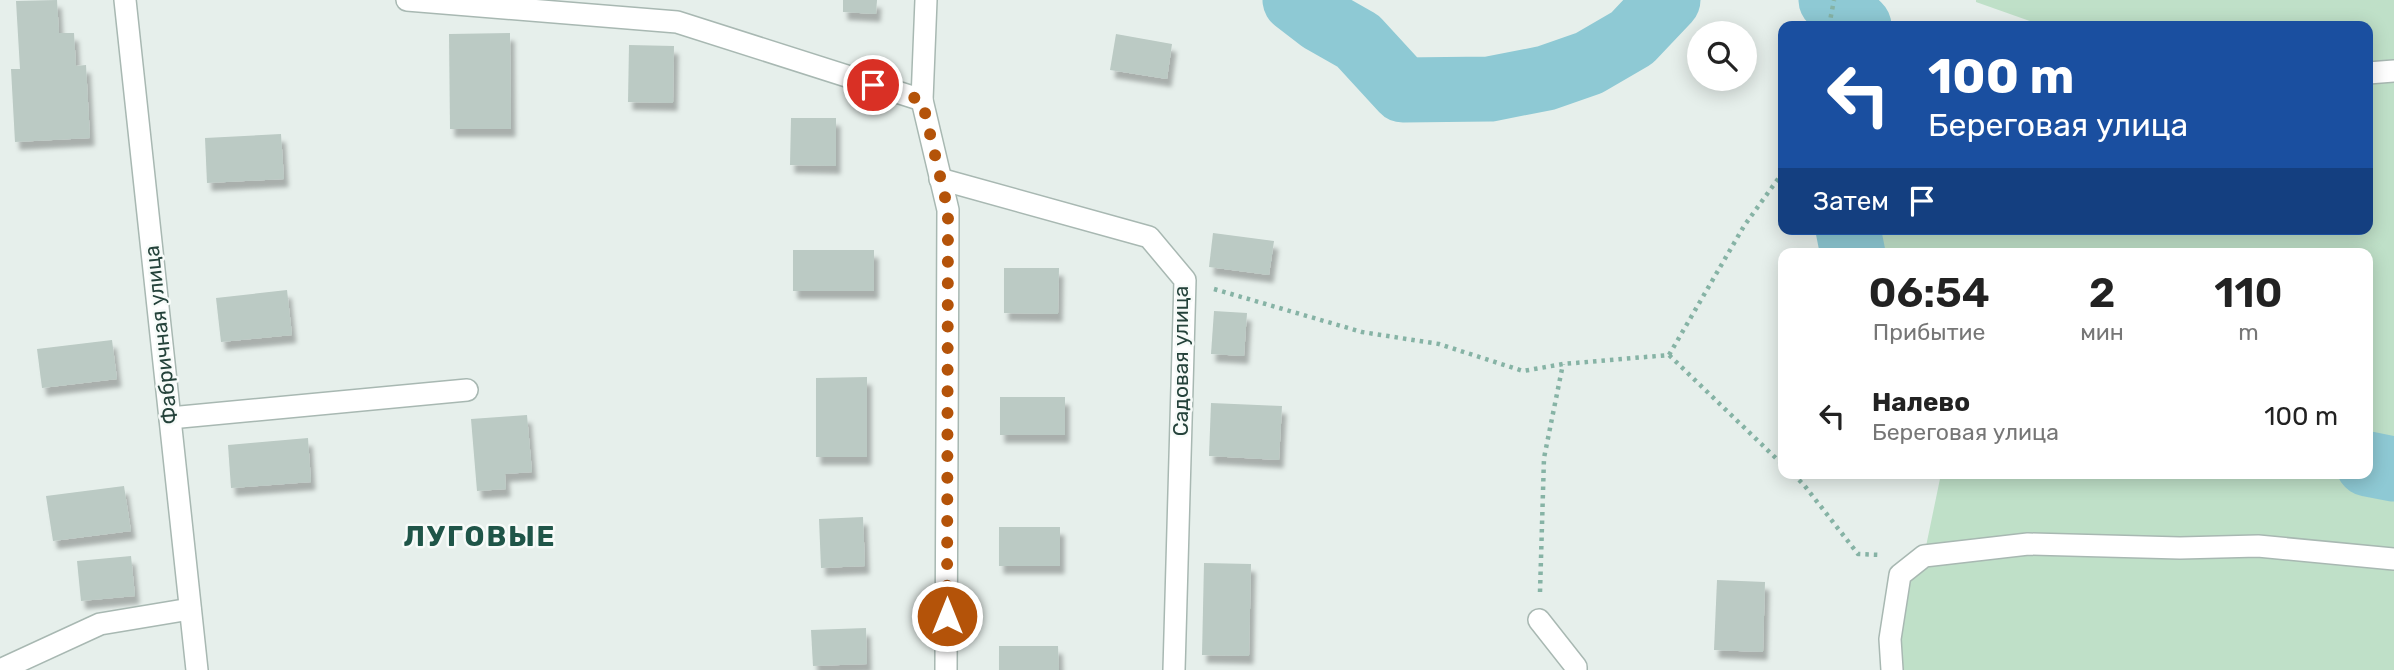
<!DOCTYPE html>
<html lang="ru">
<head>
<meta charset="utf-8">
<style>
	:root { --surface:#fff; --page:#f2f2f2; --text:#222; --muted:#767676 }
	body { margin:0; font-family:Rubik,sans-serif; background:var(--page); color:var(--text); height:100vh; display:flex; flex-direction:column; font-size:26px; white-space:nowrap }
	* { box-sizing:border-box; margin:0 }
	p { font-size:23px; color:var(--muted) }
	.icon { flex:none; width:38px; height:38px; fill:none; stroke:currentColor; stroke-width:2; stroke-linecap:round; stroke-linejoin:round }
	.map { position:relative; flex:1; overflow:hidden }
	.sheet { position:absolute; left:1778px; top:248px; width:595px; height:231px; display:flex; flex-direction:column; background:var(--surface); border-radius:14px; box-shadow:0 4px 18px #0003 }
	.sheet>* { flex:none }
	.hud { position:absolute; left:1778px; top:21px; width:595px; height:214px; border-radius:14px; box-shadow:0 4px 18px #0003; background:#1a4fa0; color:#fff; overflow:hidden }
	.tools { position:absolute; left:1687px; top:21px; display:grid; gap:14px }
	.tools a { display:grid; place-items:center; width:70px; height:70px; border-radius:50%; background:var(--surface); box-shadow:0 4px 18px #0003; font-size:35px }
	.pin { position:absolute; display:grid; place-items:center; width:60px; height:60px; color:#fff; margin:-30px; border:4px solid #fff; border-radius:50%; box-shadow:0 2px 7px #0007 }
	.me { position:absolute; width:77px; margin:-38px; rotate:0deg; stroke-linejoin:round; filter:drop-shadow(0 0 5px #0008) }
	.turn { display:flex; align-items:center; gap:24px; height:147px; padding:0 35px; font-size:32px }
	.turn .icon { width:91px; height:91px; stroke-width:2.5 }
	.turn b { display:block; font-size:49px; line-height:60px }
	.then { display:flex; align-items:center; height:66px; padding:0 35px; background:#0003; gap:14px; font-size:26px }
	.eta { display:flex; justify-content:space-evenly; align-items:center; height:119px; text-align:center }
	.eta b { font-size:42px; font-weight:600; line-height:49px }
	ul { padding:0; list-style:none }
	li { display:flex; align-items:center; gap:21px; height:98px; padding:0 35px }
	li div { flex:1 }
	li b { display:block; font-size:26px }
	li em { font-style:normal }
	.map>svg:first-child { display:block }
	.green { fill:#bfe0c8 }
	.lines { fill:none; stroke-linecap:round; stroke-linejoin:round }
	.river { stroke:#8ec9d4; stroke-width:65 }
	.building { fill:#bbcac4; filter:url(#shadow) }
	.minor-casing { stroke:#a8b8b2; stroke-width:24 }
	.path { stroke:#86b3a5; stroke-width:4.5; stroke-dasharray:3.5 5; stroke-linecap:butt }
	.minor { stroke:#fff; stroke-width:21 }
	.route { stroke:#b45309; stroke-width:12; stroke-dasharray:0 21.6 }
	.labels { text-anchor:middle; stroke-width:5; stroke-linejoin:round; paint-order:stroke }
	.street-label { font-size:21px; fill:#24423a; stroke:#f7fbf9 }
	.district-label { font-size:28px; font-weight:bold; letter-spacing:2px; fill:#1f5548; stroke:#f7fbf9 }
</style>
</head>
<body>
<div class="map">
<svg width="2394" height="670" viewBox="0 0 2394 670">
	<defs>
		<filter id="shadow"><feDropShadow dx="4.5" dy="8" stdDeviation="2" flood-color="#0004"/></filter>
	</defs>
	<rect width="100%" height="100%" fill="#e6efeb"/>
	<!-- green -->
	<path class="green" d="M 1976,0 L 2394,0 L 2394,670 L 1892,670 L 1900,575 L 1924,556 L 1941,474 L 2368,474 L 2368,254 L 1853,254 L 1848,229 L 2368,229 L 2368,26 L 2044,26 L 1976,2 Z"/>
	<g class="lines">
		<!-- river -->
		<g class="river">
			<path d="M 1295,0 L 1321,20 L 1358,41 L 1403,90 L 1490,89 L 1546,78 L 1589,63 L 1632,38 L 1668,0"/>
			<path d="M 1831,0 L 1859,26"/>
			<path d="M 1848,229 L 1853,254"/>
			<path d="M 2368,464 L 2394,469"/>
		</g>
	</g>
	<!-- building -->
	<g class="building">
		<path d="M 57,0 L 59,33 L 74,33 L 76,66 L 86,65 L 90,138 L 15,142 L 11,69 L 20,69 L 16,1 Z"/>
		<path d="M 843,0 L 877,0 L 876,14 L 843,12 Z"/>
		<path d="M 510,33 L 511,129 L 450,129 L 449,34 Z"/>
		<path d="M 1116,34 L 1172,44 L 1167,79 L 1110,70 Z"/>
		<path d="M 629,45 L 674,46 L 673,103 L 628,102 Z"/>
		<path d="M 791,118 L 836,118 L 836,166 L 790,165 Z"/>
		<path d="M 281,134 L 284,179 L 207,183 L 205,138 Z"/>
		<path d="M 1213,233 L 1274,241 L 1269,275 L 1209,267 Z"/>
		<rect x="793" y="250" width="81" height="41"/>
		<path d="M 1004,268 L 1059,268 L 1058,314 L 1004,313 Z"/>
		<path d="M 287,290 L 292,335 L 221,342 L 216,298 Z"/>
		<path d="M 1214,311 L 1247,313 L 1244,356 L 1211,354 Z"/>
		<path d="M 112,340 L 117,379 L 42,388 L 37,349 Z"/>
		<path d="M 867,377 L 867,457 L 816,457 L 816,378 Z"/>
		<rect x="1000" y="397" width="65" height="38"/>
		<path d="M 1211,403 L 1282,406 L 1279,460 L 1209,456 Z"/>
		<path d="M 527,415 L 532,472 L 505,474 L 506,489 L 477,491 L 471,419 Z"/>
		<path d="M 308,438 L 311,482 L 231,488 L 228,445 Z"/>
		<path d="M 124,486 L 131,531 L 53,541 L 46,496 Z"/>
		<path d="M 863,517 L 865,566 L 821,568 L 819,519 Z"/>
		<rect x="999" y="527" width="61" height="39"/>
		<path d="M 131,556 L 135,596 L 81,601 L 77,561 Z"/>
		<path d="M 1204,563 L 1251,564 L 1249,656 L 1202,655 Z"/>
		<path d="M 1717,580 L 1765,582 L 1763,652 L 1714,650 Z"/>
		<path d="M 866,628 L 867,664 L 813,666 L 811,630 Z"/>
		<path d="M 999,646 L 1058,646 L 1059,670 L 999,670 Z"/>
	</g>
	<g class="lines">
		<defs>
			<g id="minor">
				<path d="M 125,0 L 197,670"/>
				<path d="M 407,0 L 677,22 L 922,100"/>
				<path d="M 926,0 L 922,100 L 948,210 L 946,670"/>
				<path d="M 2368,73 L 2394,71"/>
				<path d="M 940,179 L 1149,237 L 1185,280 L 1174,670"/>
				<path d="M 170,418 L 467,390"/>
				<path d="M 1539,620 L 1576,667 L 1576,670"/>
				<path d="M 0,670 L 100,624 L 190,609"/>
				<path d="M 1892,670 L 1890,639 L 1900,575 L 1924,556 L 2028,544 L 2180,548 L 2258,546 L 2394,559"/>
			</g>
		</defs>
		<!-- minor casing -->
		<use href="#minor" class="minor-casing"/>
		<!-- path -->
		<g class="path">
			<path d="M 1829,26 L 1834,0"/>
			<path d="M 1214,289 L 1362,332 L 1439,344 L 1523,371 L 1563,364 L 1669,355 L 1783,465"/>
			<path d="M 1669,355 L 1744,226 L 1783,172"/>
			<path d="M 1793,474 L 1804,485 L 1858,554 L 1881,555"/>
			<path d="M 1540,592 L 1544,458 L 1563,364"/>
		</g>
		<!-- minor -->
		<use href="#minor" class="minor"/>
	</g>
	<g class="lines">
		<!-- route -->
		<path class="route" d="M 873,85 L 922,100 L 948,210 L 947,616"/>
	</g>
	<g class="labels">
		<!-- street labels -->
		<g class="street-label">
			<text transform="translate(161 335) rotate(-96)" y="7">Фабричная улица</text>
			<text transform="translate(1181 361) rotate(-90)" y="7">Садовая улица</text>
		</g>
		<!-- district labels -->
		<g class="district-label">
			<text x="480" y="546">ЛУГОВЫЕ</text>
		</g>
	</g>
</svg>
<div class="tools">
<a><svg class="icon" aria-label="search" viewBox="0 0 24 24"><circle cx="10" cy="10" r="6"/><path d="M15 15l6 6"/></svg></a>
</div>
<div class="pin" style="left:873px;top:85px;background:#d93025"><svg class="icon" aria-label="arrive" viewBox="0 0 24 24"><path d="M6 21V4h12l-3 4 3 4H6"/></svg></div>
<svg class="me" style="left:947px;top:616px" viewBox="-20 -20 40 40"><circle r="17" fill="#b45309" stroke="#fff" stroke-width="3"/><path d="M0-11L8 9 0 5-8 9z" fill="#fff"/></svg>
<div class="hud">
<div class="turn"><svg class="icon" aria-label="left" viewBox="0 0 24 24"><path d="M17 20v-9H6M10 6l-5 5 5 5"/></svg><div><b>100 m</b>Береговая улица</div></div>
<div class="then">Затем<svg class="icon" aria-label="arrive" viewBox="0 0 24 24"><path d="M6 21V4h12l-3 4 3 4H6"/></svg></div>
</div>
<section class="sheet">
<div class="eta">
<div><b>06:54</b><p>Прибытие</p></div>
<div><b>2</b><p>мин</p></div>
<div><b>110</b><p>m</p></div>
</div>
<ul>
<li><svg class="icon" aria-label="left" viewBox="0 0 24 24"><path d="M17 20v-9H6M10 6l-5 5 5 5"/></svg><div><b>Налево</b><p>Береговая улица</p></div><em>100 m</em></li>
</ul>
</section>
</div>
</body>
</html>
